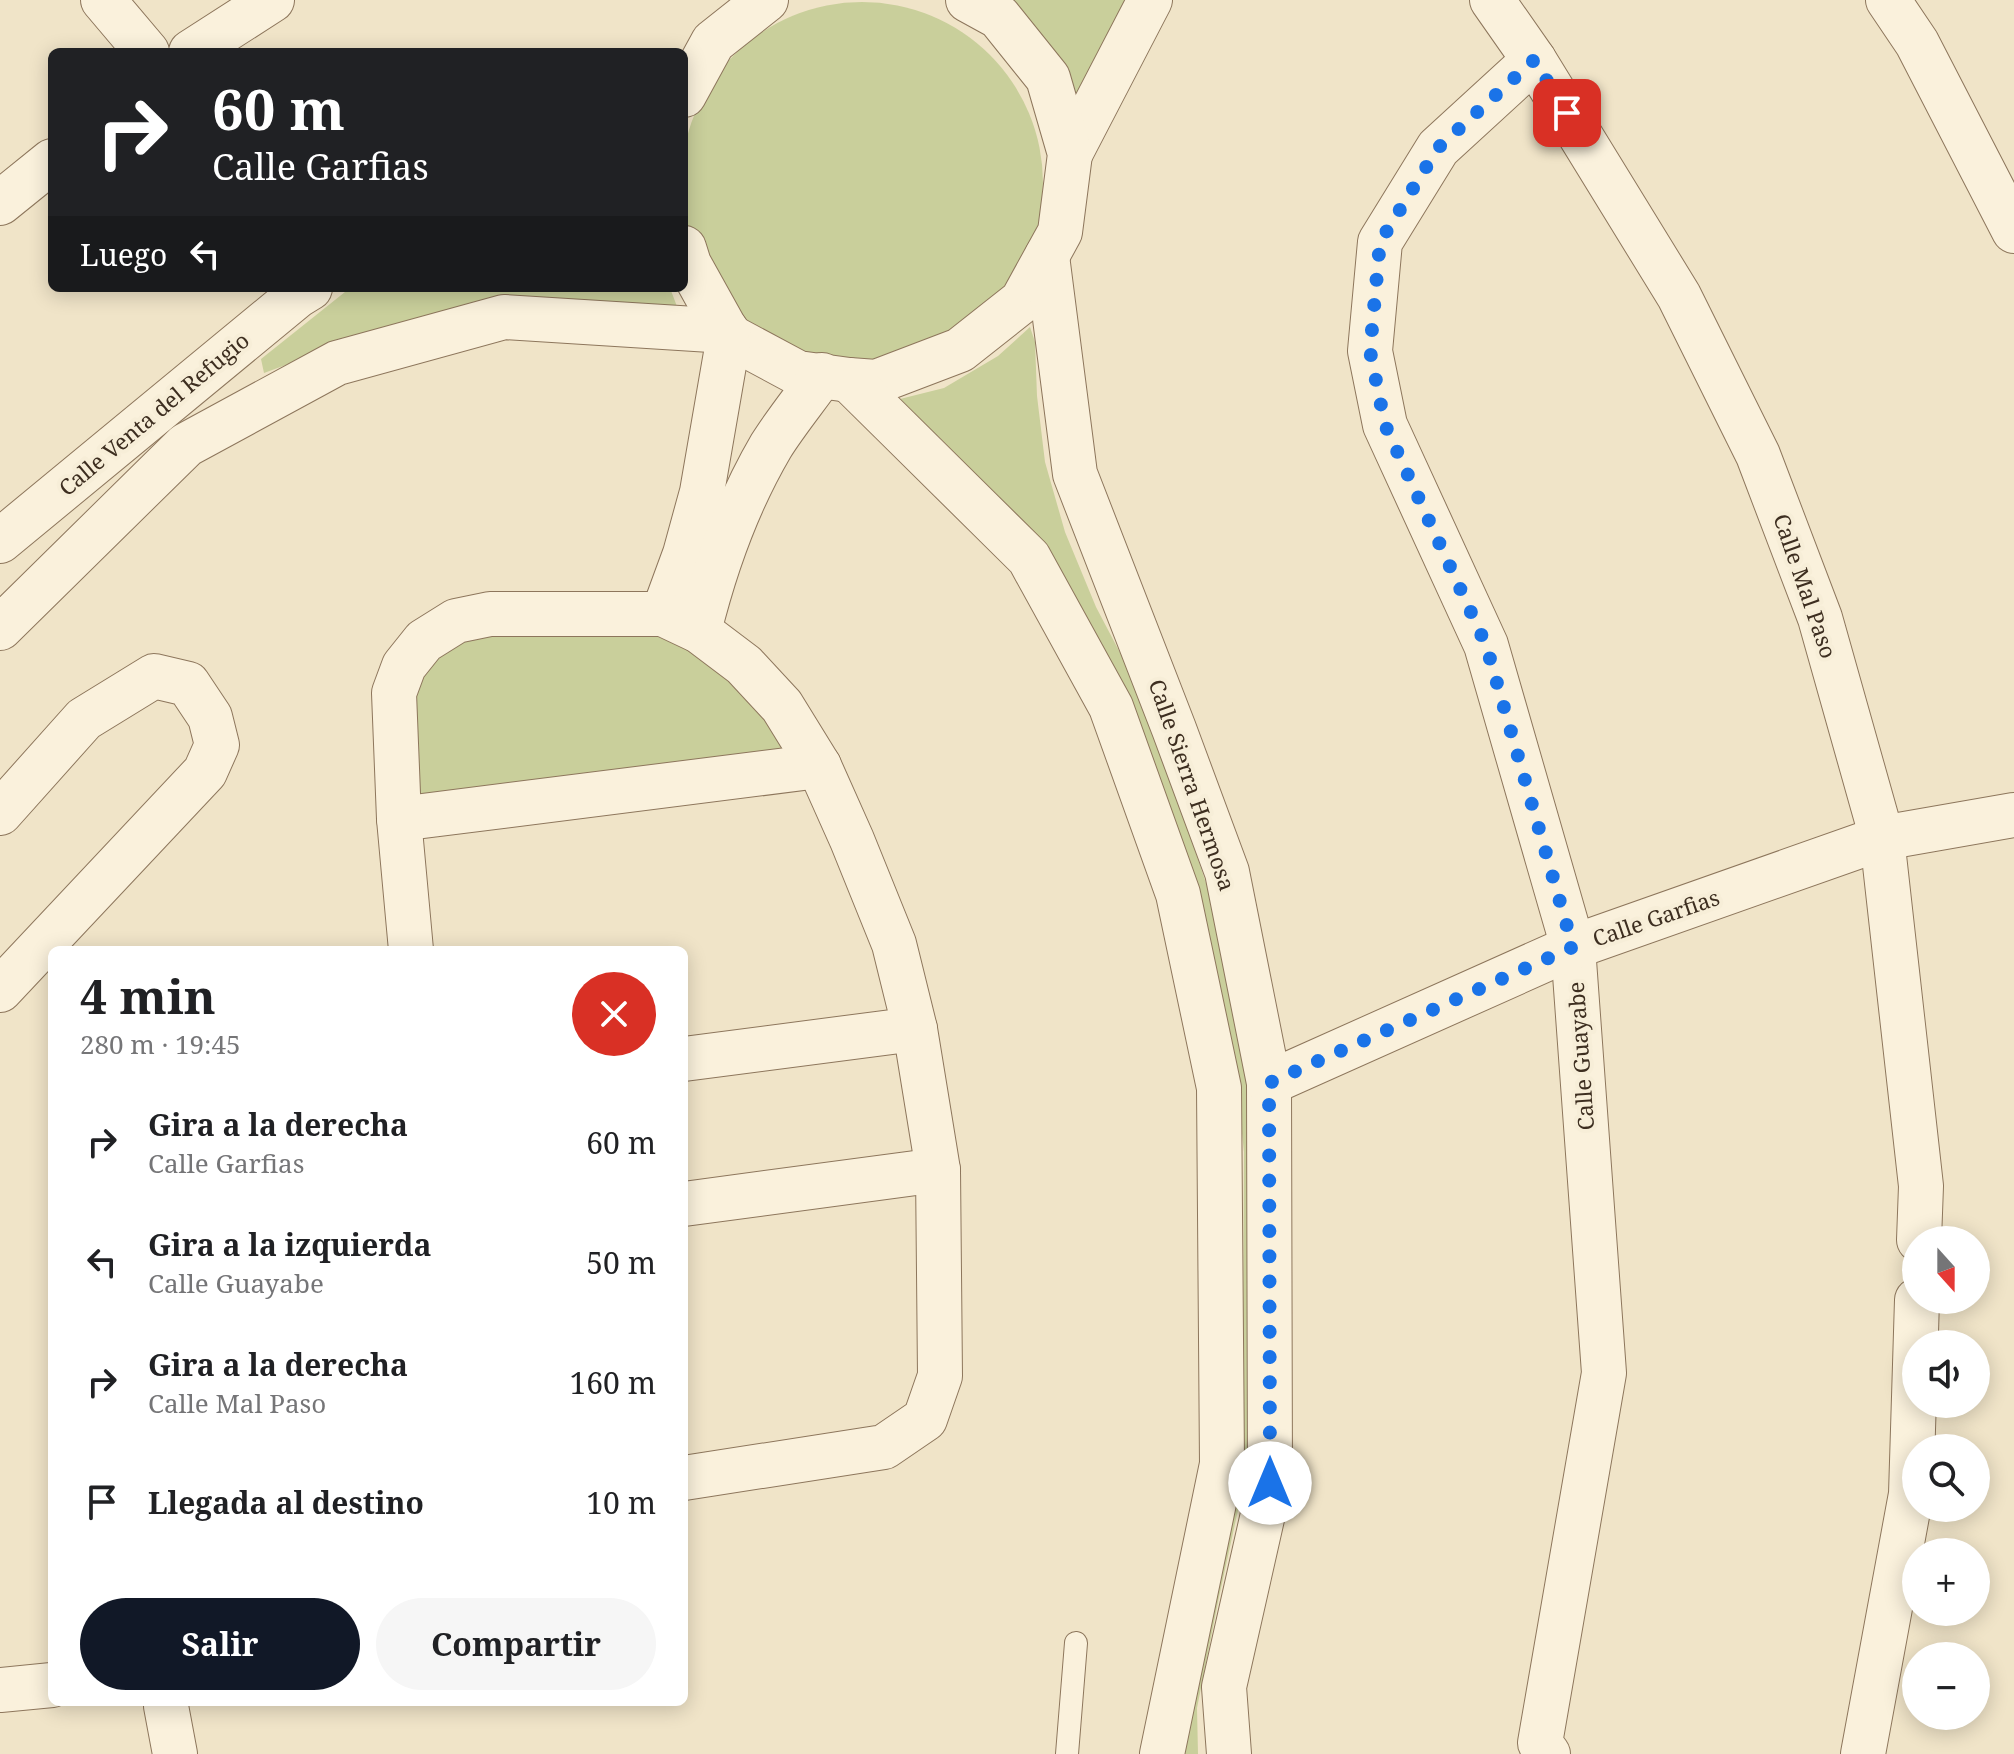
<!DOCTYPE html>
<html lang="es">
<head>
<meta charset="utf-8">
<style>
	:root { --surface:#fff; --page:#f6f6f6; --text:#202124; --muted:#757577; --accent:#111827 }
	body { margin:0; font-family:"Noto Serif",serif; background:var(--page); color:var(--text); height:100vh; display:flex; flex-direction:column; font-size:30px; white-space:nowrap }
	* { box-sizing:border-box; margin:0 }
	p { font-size:26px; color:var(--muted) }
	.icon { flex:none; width:44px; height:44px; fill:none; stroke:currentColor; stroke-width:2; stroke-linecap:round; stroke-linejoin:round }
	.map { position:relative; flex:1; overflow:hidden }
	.drawer { position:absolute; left:48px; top:946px; width:640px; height:760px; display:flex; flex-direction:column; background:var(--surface); border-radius:12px; box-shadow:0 4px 20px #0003 }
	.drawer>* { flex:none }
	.banner { position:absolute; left:48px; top:48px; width:640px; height:244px; border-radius:12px; box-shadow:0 4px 20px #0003; background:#202124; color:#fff; overflow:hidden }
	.needle { width:52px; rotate:159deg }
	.buttons { position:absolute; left:1902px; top:1226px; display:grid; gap:16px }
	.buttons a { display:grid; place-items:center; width:88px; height:88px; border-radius:50%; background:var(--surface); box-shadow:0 4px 20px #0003; font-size:40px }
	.pin { position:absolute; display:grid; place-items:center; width:68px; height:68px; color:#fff; margin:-34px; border-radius:16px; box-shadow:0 4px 12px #0006 }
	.me { position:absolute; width:88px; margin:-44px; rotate:0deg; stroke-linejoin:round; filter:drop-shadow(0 0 6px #0008) }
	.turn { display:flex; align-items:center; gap:28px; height:168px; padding:0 32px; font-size:36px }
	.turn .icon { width:104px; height:104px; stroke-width:2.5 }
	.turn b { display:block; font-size:56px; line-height:68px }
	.then { display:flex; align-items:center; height:76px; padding:0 32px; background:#0003; gap:16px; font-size:30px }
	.round { display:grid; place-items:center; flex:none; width:84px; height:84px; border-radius:42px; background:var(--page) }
	.headline { display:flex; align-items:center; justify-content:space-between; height:136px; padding:0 32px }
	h1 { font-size:48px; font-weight:700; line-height:60px }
	.cta { display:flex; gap:16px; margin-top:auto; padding:16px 32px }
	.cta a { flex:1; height:92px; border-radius:48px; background:var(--accent); color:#fff; font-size:32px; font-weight:700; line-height:92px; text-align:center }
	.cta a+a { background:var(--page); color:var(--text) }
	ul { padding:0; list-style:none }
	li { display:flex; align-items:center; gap:24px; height:120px; padding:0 32px }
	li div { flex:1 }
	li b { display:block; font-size:30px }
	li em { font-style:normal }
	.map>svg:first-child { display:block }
	.green { fill:#c9cf9b }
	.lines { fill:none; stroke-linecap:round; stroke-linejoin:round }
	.service-casing { stroke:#8d765c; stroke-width:24 }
	.minor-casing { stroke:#8d765c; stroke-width:46 }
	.service { stroke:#faf1dc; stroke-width:22 }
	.minor { stroke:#faf1dc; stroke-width:44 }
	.route { stroke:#1a73e8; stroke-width:14; stroke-dasharray:0 25.2 }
	.labels { text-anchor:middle; stroke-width:8; stroke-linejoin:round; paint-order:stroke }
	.street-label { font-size:22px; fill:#3d2e20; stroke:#f7eed8 }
</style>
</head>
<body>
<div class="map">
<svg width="2014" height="1754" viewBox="0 0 2014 1754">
	<rect width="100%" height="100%" fill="#f0e4c8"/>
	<!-- green -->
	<g class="green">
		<path d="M 993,0 L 1125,0 L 1087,75 L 1072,100 Z"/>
		<circle cx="862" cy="183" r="181"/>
		<path d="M 350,288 L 670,288 L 681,317 L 321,352 L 264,373 L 261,359 Z"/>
		<path d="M 1030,327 L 1035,342 L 1037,396 L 1045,462 L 1065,532 L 1096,607 L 1127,666 L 1161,749 L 1208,889 L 1249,1079 L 1258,1341 L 1247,1469 L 1219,1597 L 1197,1708 L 1198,1754 L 1177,1754 L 1231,1478 L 1243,1349 L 1244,1152 L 1234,1059 L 1063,577 L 1007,505 L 939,437 L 901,409 L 896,400 L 944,388 L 998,356 Z"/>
		<path d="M 663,614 L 819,766 L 399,819 L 424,641 Z"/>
	</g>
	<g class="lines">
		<defs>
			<path id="service" d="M 1067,1754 L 1076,1643"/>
			<g id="minor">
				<path d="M 103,0 L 147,52"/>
				<path d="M 1492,0 L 1534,60 L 1679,296 L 1758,455 L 1820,618 L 1882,838 L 1921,1186 L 1919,1240"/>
				<path d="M 1888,0 L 1917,43 L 2014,231"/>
				<path d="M 191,52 L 272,0"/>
				<path d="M 1534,60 L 1438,148 L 1380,242 L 1370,351 L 1385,425 L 1486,645 L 1573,947 L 1604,1373 L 1540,1743 L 1548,1754"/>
				<path d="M 684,95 L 713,42 L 766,0"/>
				<path d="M 1070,154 L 1150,0"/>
				<path d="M 0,203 L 52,161"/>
				<path d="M 684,248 L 689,264 L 729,336 L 798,373 L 849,380 L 876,382 L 960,350 L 1022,301 L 1060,232 L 1070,154 L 1048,78 L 999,17 L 968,0"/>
				<path d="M 1047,256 L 1075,474 L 1174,729 L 1227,872 L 1269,1083 L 1270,1483 L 1224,1687 L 1229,1754"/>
				<path d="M 849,380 L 1029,558 L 1111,707 L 1178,894 L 1219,1088 L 1222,1464 L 1162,1754"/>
				<path d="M 0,541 L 297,296 L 310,288"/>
				<path d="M 663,614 L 685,554 L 702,492 L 729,336"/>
				<path d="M 0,628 L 186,445 L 337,363 L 504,317 L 727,331"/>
				<path d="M 699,631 C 715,566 737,504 771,446 C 786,422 805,399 822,375"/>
				<path d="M 0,813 L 84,719 L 154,676 L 188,684 L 210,717 L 217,745 L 205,772 L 0,990"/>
				<path d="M 399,819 L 819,766"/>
				<path d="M 411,950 L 399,819 L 394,693 L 404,666 L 424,641 L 456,621 L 490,614 L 663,614 L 699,631 L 744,665 L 782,706 L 819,766 L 852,840 L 894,944 L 915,1029 L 938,1170 L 940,1376 L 925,1419 L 884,1447 L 684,1478"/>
				<path d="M 684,1059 L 915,1029"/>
				<path d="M 1269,1083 L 1573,947 L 1882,838 L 2014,815"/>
				<path d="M 684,1204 L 938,1170"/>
				<path d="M 0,1690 L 52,1685"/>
				<path d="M 166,1706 L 175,1754"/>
				<path d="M 1863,1754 L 1911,1494 L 1917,1300"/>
			</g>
		</defs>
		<!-- service casing -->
		<use href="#service" class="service-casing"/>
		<!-- minor casing -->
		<use href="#minor" class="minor-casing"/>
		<!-- service -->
		<use href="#service" class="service"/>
		<!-- minor -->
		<use href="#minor" class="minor"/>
	</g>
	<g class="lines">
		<!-- route -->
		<path class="route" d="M 1270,1483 L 1269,1083 L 1573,947 L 1486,645 L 1385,425 L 1370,351 L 1380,242 L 1438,148 L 1534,60 L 1567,113"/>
	</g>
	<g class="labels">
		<!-- street labels -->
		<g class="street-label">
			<text transform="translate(154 414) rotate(-40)" y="8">Calle Venta del Refugio</text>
			<text transform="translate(1805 586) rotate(71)" y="8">Calle Mal Paso</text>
			<text transform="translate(1192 785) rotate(71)" y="8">Calle Sierra Hermosa</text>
			<text transform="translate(1656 918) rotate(-19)" y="8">Calle Garfias</text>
			<text transform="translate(1581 1056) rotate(-94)" y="8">Calle Guayabe</text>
		</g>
	</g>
</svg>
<div class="buttons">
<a><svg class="needle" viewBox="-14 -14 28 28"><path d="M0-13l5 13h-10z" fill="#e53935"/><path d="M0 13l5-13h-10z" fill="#757577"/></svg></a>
<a><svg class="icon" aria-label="sound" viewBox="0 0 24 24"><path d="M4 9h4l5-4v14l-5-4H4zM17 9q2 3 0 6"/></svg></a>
<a><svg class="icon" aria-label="search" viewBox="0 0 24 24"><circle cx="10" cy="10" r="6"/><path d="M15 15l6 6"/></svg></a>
<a>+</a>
<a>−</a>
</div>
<div class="pin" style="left:1567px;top:113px;background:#d93025"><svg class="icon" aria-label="arrive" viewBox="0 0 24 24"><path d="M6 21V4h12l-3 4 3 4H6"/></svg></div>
<svg class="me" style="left:1270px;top:1483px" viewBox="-20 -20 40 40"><circle r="19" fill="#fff"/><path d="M0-13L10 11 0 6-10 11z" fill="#1a73e8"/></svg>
<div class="banner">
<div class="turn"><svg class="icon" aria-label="right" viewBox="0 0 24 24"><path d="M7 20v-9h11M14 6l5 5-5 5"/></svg><div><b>60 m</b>Calle Garfias</div></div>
<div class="then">Luego<svg class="icon" aria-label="left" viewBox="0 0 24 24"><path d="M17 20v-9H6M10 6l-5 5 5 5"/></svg></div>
</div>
<section class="drawer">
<div class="headline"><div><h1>4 min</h1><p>280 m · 19:45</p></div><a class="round" style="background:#d93025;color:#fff"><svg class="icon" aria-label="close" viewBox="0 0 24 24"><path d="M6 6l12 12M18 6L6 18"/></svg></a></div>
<ul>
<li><svg class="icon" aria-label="right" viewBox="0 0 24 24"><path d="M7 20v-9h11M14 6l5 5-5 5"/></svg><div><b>Gira a la derecha</b><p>Calle Garfias</p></div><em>60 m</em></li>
<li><svg class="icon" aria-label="left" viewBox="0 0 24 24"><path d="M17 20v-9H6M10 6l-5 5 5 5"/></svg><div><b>Gira a la izquierda</b><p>Calle Guayabe</p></div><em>50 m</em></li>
<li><svg class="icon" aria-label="right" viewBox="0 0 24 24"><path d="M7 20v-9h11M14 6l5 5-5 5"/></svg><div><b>Gira a la derecha</b><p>Calle Mal Paso</p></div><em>160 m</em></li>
<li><svg class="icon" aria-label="arrive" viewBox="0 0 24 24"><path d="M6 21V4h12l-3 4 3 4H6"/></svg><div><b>Llegada al destino</b></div><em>10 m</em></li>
</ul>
<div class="cta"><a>Salir</a><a>Compartir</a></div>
</section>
</div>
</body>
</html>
